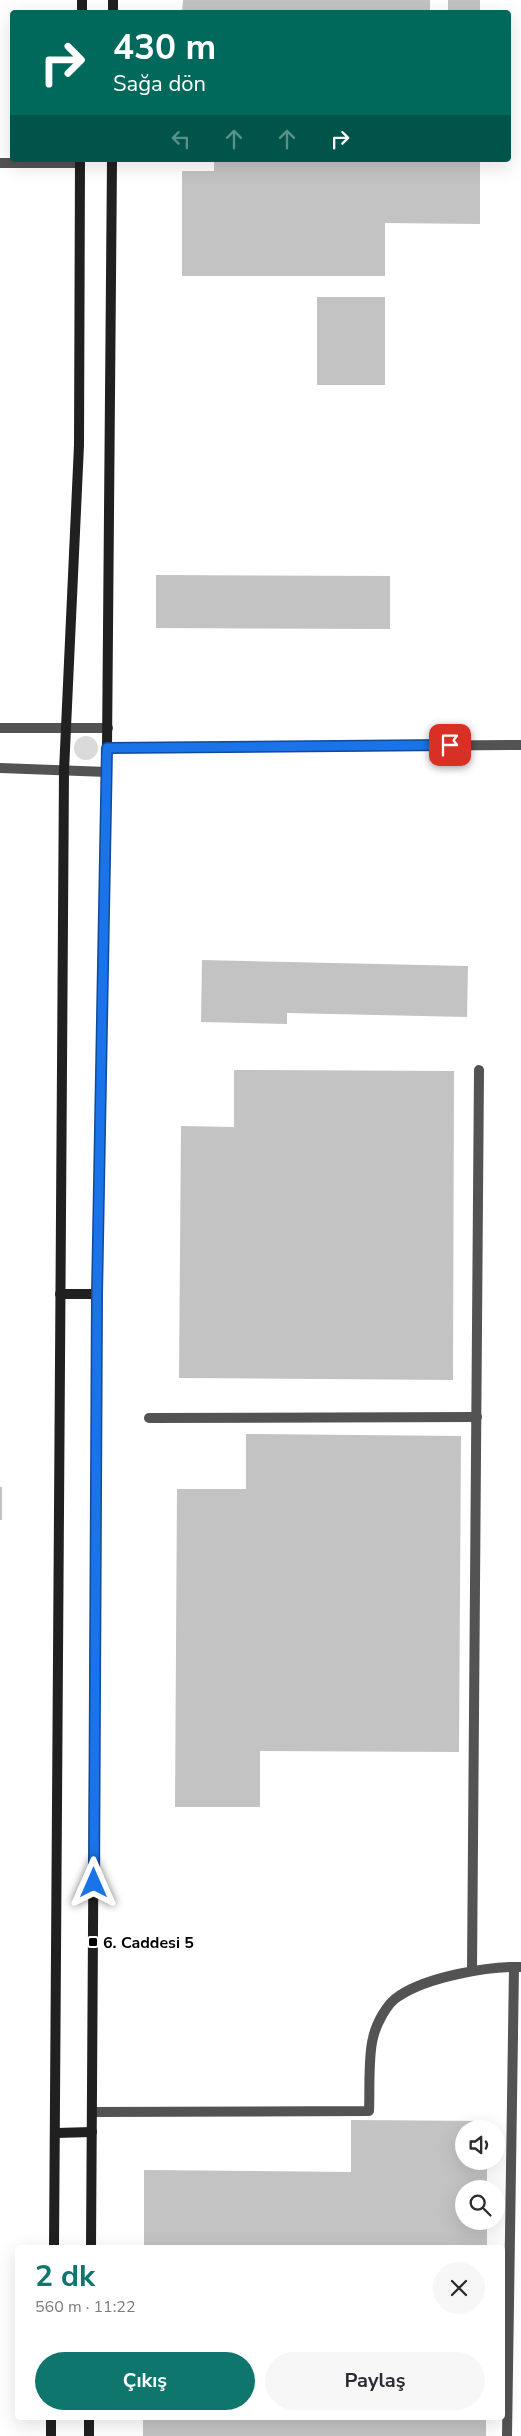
<!DOCTYPE html>
<html lang="tr">
<head>
<meta charset="utf-8">
<style>
	:root { --surface:#fff; --page:#f7f7f7; --text:#2b2b33; --muted:#7c7c81; --accent:#0f766e }
	body { margin:0; font-family:"Nunito Sans",sans-serif; background:var(--page); color:var(--text); height:100vh; display:flex; flex-direction:column; font-size:19px; white-space:nowrap }
	* { box-sizing:border-box; margin:0 }
	p { font-size:16px; color:var(--muted) }
	.icon { flex:none; width:28px; height:28px; fill:none; stroke:currentColor; stroke-width:2; stroke-linecap:round; stroke-linejoin:round }
	.map { position:relative; flex:1; overflow:hidden }
	.details { position:absolute; left:15px; top:2245px; width:490px; height:175px; display:flex; flex-direction:column; background:var(--surface); border-radius:5px; box-shadow:0 5px 20px #0002 }
	.details>* { flex:none }
	.guide { position:absolute; left:10px; top:10px; width:501px; height:152px; border-radius:5px; box-shadow:0 5px 20px #0002; background:#00695c; color:#fff; overflow:hidden }
	.buttons { position:absolute; left:455px; top:2120px; display:grid; gap:10px }
	.buttons a { display:grid; place-items:center; width:50px; height:50px; border-radius:50%; background:var(--surface); box-shadow:0 5px 20px #0002; font-size:25px }
	.pin { position:absolute; display:grid; place-items:center; width:42px; height:42px; color:#fff; margin:-21px; border-radius:10px; box-shadow:0 2px 8px #0006 }
	.me { position:absolute; width:55px; margin:-28px; rotate:0deg; stroke-linejoin:round; filter:drop-shadow(0 0 4px #0008) }
	.turn { display:flex; align-items:center; gap:18px; height:105px; padding:0 20px; font-size:22px }
	.turn .icon { width:65px; height:65px; stroke-width:2.5 }
	.turn b { display:block; font-size:35px; line-height:42px }
	.lanes { display:flex; align-items:center; height:48px; padding:0 20px; background:#0003; justify-content:center; gap:25px; direction:ltr }
	.lanes .off { opacity:.35 }
	.round { display:grid; place-items:center; flex:none; width:52px; height:52px; border-radius:26px; background:var(--page) }
	.head { display:flex; align-items:center; justify-content:space-between; height:85px; padding:0 20px }
	h1 { font-size:30px; font-weight:700; line-height:38px; color:var(--accent) }
	.cta { display:flex; gap:10px; margin-top:auto; padding:10px 20px }
	.cta a { flex:1; height:58px; border-radius:30px; background:var(--accent); color:#fff; font-size:20px; font-weight:700; line-height:58px; text-align:center }
	.cta a+a { background:var(--page); color:var(--text) }
	.map>svg:first-child { display:block }
	.green { fill:#dadada }
	.building { fill:#c3c3c3 }
	.lines { fill:none; stroke-linecap:round; stroke-linejoin:round }
	.street { stroke:#535353; stroke-width:10 }
	.secondary { stroke:#202020; stroke-width:10 }
	.route-casing { stroke:#114b97; stroke-width:12 }
	.route { stroke:#1a73e8; stroke-width:9 }
	.poi-dot { fill:#000; stroke:#fff; stroke-width:2 }
	.labels { text-anchor:middle; stroke-width:4; stroke-linejoin:round; paint-order:stroke }
	.poi-label { font-size:16px; font-weight:bold; fill:#000; stroke:#fff; text-anchor:start }
</style>
</head>
<body>
<div class="map">
<svg width="521" height="2436" viewBox="0 0 521 2436">
	<rect width="100%" height="100%" fill="#fff"/>
	<!-- green -->
	<circle class="green" cx="86" cy="748" r="12"/>
	<!-- building -->
	<g class="building">
		<path d="M 183,0 L 430,0 L 430,10 L 448,10 L 448,0 L 480,0 L 480,12 L 182,12 Z"/>
		<path d="M 214,160 L 480,160 L 480,224 L 385,223 L 385,276 L 182,276 L 182,171 L 214,171 Z"/>
		<rect x="317" y="297" width="68" height="88"/>
		<path d="M 156,575 L 390,576 L 390,629 L 156,628 Z"/>
		<path d="M 202,960 L 468,966 L 467,1017 L 287,1013 L 287,1024 L 201,1022 Z"/>
		<path d="M 234,1070 L 454,1071 L 453,1380 L 179,1378 L 181,1126 L 234,1127 Z"/>
		<path d="M 246,1434 L 461,1436 L 459,1752 L 260,1751 L 260,1807 L 175,1807 L 177,1489 L 246,1489 Z"/>
		<rect x="0" y="1487" width="2" height="33"/>
		<path d="M 351,2120 L 487,2121 L 487,2129 L 464,2129 L 464,2161 L 487,2161 L 487,2189 L 464,2189 L 464,2221 L 487,2221 L 487,2248 L 144,2248 L 144,2170 L 351,2172 Z"/>
		<rect x="143" y="2418" width="343" height="18"/>
	</g>
	<g class="lines">
		<!-- street -->
		<g class="street">
			<path d="M 0,163 L 80,163"/>
			<path d="M 0,728 L 108,728"/>
			<path d="M 107,748 L 521,745"/>
			<path d="M 0,768 L 107,772"/>
			<path d="M 149,1418 L 477,1417"/>
			<path d="M 472,1971 L 479,1070"/>
			<path d="M 92,2112 L 369,2111 C 370,2090 368,2056 373,2038 C 376,2024 387,2003 399,1996 C 427,1977 488,1966 521,1967"/>
			<path d="M 507,2436 L 514,1967"/>
		</g>
		<!-- secondary -->
		<g class="secondary">
			<path d="M 82,12 L 82,0"/>
			<path d="M 113,12 L 113,0"/>
			<path d="M 60,1294 L 97,1294"/>
			<path d="M 56,2133 L 92,2132"/>
			<path d="M 54,2248 L 64,771 L 79,445 L 80,160"/>
			<path d="M 91,2248 L 97,1294 L 107,748 L 112,160"/>
			<path d="M 51,2436 L 51,2418"/>
			<path d="M 89,2436 L 89,2418"/>
		</g>
	</g>
	<g class="lines">
		<defs>
			<path id="route" d="M 94,1883 L 97,1294 L 107,748 L 450,745"/>
		</defs>
		<!-- route casing -->
		<use href="#route" class="route-casing"/>
		<!-- route -->
		<use href="#route" class="route"/>
	</g>
	<!-- markers -->
	<rect class="poi-dot" x="88" y="1937" width="10" height="10" rx="2.5"/>
	<g class="labels">
		<!-- poi labels -->
		<g class="poi-label">
			<text x="103" y="1948">6. Caddesi 5</text>
		</g>
	</g>
</svg>
<div class="buttons">
<a><svg class="icon" aria-label="sound" viewBox="0 0 24 24"><path d="M4 9h4l5-4v14l-5-4H4zM17 9q2 3 0 6"/></svg></a>
<a><svg class="icon" aria-label="search" viewBox="0 0 24 24"><circle cx="10" cy="10" r="6"/><path d="M15 15l6 6"/></svg></a>
</div>
<div class="pin" style="left:450px;top:745px;background:#d93025"><svg class="icon" aria-label="arrive" viewBox="0 0 24 24"><path d="M6 21V4h12l-3 4 3 4H6"/></svg></div>
<svg class="me" style="left:94px;top:1883px" viewBox="-20 -20 40 40"><path d="M0-17L14 15 0 8-14 15z" fill="#1a73e8" stroke="#fff" stroke-width="4"/></svg>
<div class="guide">
<div class="turn"><svg class="icon" aria-label="right" viewBox="0 0 24 24"><path d="M7 20v-9h11M14 6l5 5-5 5"/></svg><div><b>430 m</b>Sağa dön</div></div>
<div class="lanes"><svg class="icon off" aria-label="left" viewBox="0 0 24 24"><path d="M17 20v-9H6M10 6l-5 5 5 5"/></svg><svg class="icon off" aria-label="ahead" viewBox="0 0 24 24"><path d="M12 20V5M6 11l6-6 6 6"/></svg><svg class="icon off" aria-label="ahead" viewBox="0 0 24 24"><path d="M12 20V5M6 11l6-6 6 6"/></svg><svg class="icon" aria-label="right" viewBox="0 0 24 24"><path d="M7 20v-9h11M14 6l5 5-5 5"/></svg></div>
</div>
<section class="details">
<div class="head"><div><h1>2 dk</h1><p>560 m · 11:22</p></div><a class="round"><svg class="icon" aria-label="close" viewBox="0 0 24 24"><path d="M6 6l12 12M18 6L6 18"/></svg></a></div>
<div class="cta"><a>Çıkış</a><a>Paylaş</a></div>
</section>
</div>
</body>
</html>
